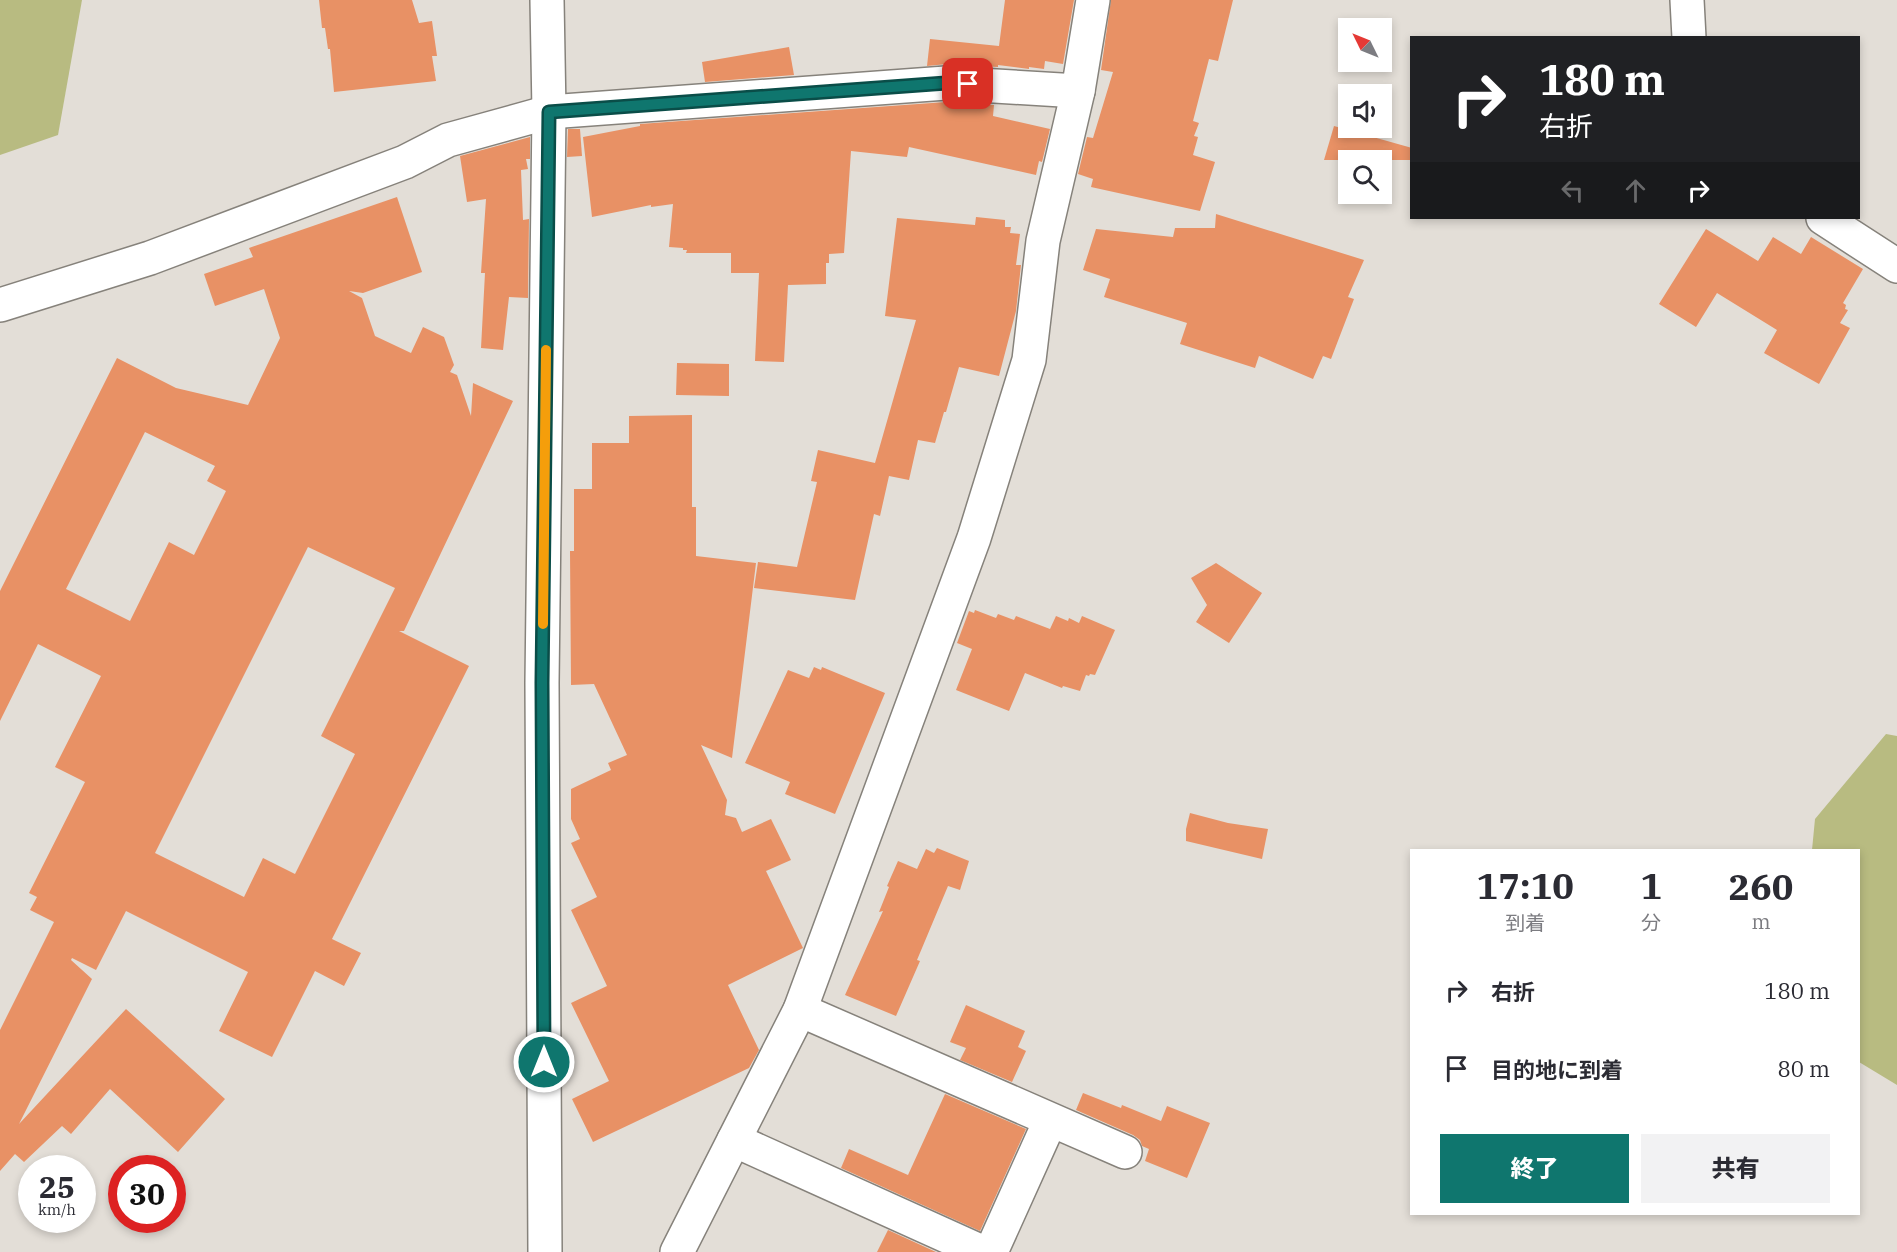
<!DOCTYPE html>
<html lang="ja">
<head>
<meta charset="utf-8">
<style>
	:root { --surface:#fff; --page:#f2f2f3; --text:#2b2b33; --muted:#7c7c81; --accent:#0f766e }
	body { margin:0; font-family:"IBM Plex Serif","Noto Sans JP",serif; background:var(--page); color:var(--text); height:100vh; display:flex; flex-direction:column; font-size:22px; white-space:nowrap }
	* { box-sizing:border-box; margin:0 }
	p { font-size:20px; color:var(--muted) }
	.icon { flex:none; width:33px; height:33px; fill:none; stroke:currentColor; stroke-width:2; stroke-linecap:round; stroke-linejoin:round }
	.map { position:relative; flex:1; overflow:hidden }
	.side { position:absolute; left:1410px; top:849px; width:450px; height:366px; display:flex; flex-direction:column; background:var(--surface); border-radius:0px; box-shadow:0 3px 9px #0003 }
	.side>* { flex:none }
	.banner { position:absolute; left:1410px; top:36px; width:450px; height:183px; border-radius:0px; box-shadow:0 3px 9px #0003; background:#202124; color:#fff; overflow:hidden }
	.needle { width:39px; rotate:313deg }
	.tools { position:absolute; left:1338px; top:18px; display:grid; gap:12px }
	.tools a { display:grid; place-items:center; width:54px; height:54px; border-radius:0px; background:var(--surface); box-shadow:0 3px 9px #0003; font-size:30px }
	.speed { position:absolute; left:18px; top:1155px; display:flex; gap:12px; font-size:30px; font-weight:700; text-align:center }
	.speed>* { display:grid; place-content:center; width:78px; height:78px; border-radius:50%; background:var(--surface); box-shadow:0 3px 9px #0003; line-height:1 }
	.speed small { font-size:15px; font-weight:400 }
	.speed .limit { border:9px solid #d22; background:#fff; color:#111 }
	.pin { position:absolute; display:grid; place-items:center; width:51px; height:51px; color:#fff; margin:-26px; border-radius:12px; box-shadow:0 3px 9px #0006 }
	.me { position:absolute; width:66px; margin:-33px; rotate:0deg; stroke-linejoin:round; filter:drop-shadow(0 0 4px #0008) }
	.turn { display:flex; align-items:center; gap:21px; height:126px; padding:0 30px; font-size:27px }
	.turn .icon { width:78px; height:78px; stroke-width:2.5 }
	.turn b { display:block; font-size:42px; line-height:51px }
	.lanes { display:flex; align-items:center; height:57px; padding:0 30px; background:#0003; justify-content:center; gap:30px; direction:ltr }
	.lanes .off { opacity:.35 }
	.eta { display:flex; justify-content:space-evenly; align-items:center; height:102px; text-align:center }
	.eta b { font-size:36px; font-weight:800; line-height:42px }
	.primary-button { display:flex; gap:12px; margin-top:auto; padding:12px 30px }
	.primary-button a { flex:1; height:69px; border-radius:0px; background:var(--accent); color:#fff; font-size:24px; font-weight:800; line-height:69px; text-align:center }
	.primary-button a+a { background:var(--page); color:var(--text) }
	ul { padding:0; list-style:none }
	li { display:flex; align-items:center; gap:18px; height:78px; padding:0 30px }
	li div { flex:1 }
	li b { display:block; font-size:22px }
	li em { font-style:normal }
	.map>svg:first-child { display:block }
	.green { fill:#b8bb81 }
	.building { fill:#e89165; fill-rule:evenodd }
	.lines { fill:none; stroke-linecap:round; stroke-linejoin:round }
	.minor-casing { stroke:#86827b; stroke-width:36 }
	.minor { stroke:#fff; stroke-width:33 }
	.route-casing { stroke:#0a4d48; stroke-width:15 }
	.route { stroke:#0f766e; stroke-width:10 }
	.slow { stroke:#f59e0b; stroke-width:10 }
</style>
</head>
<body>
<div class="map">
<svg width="1897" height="1252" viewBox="0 0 1897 1252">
	<rect width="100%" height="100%" fill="#e3ded7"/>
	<!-- green -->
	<g class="green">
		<path d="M 0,0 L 82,0 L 58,135 L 0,155 Z"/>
		<path d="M 1886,734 L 1897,736 L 1897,1085 L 1859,1062 L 1858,850 L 1812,850 L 1815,819 Z"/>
	</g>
	<!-- building -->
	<g class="building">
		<path d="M 319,0 L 412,0 L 419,23 L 432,21 L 437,56 L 432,56 L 436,81 L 334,92 L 330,49 L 328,49 L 325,28 L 322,28 Z"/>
		<path d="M 1005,0 L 1074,0 L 1063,64 L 1045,61 L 1044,69 L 1029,67 L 1029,69 L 998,65 L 998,67 L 947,64 L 927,66 L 930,39 L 999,46 Z"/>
		<path d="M 1111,0 L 1233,0 L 1218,61 L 1209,59 L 1193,121 L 1199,123 L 1194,136 L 1198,137 L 1193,155 L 1215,162 L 1200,211 L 1091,187 L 1093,179 L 1078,174 L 1087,137 L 1093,138 L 1113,72 L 1101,70 Z"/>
		<path d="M 789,47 L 794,75 L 705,82 L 702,62 Z"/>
		<path d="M 946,102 L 994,105 L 993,116 L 1050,129 L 1042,162 L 1039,161 L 1036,175 L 909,147 L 907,157 L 851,151 L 844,253 L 829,254 L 829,263 L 826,263 L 826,284 L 788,285 L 784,362 L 755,361 L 759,273 L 731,273 L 731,253 L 686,253 L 687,250 L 683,250 L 683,248 L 669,247 L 673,204 L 651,207 L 651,205 L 592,217 L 583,137 L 640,126 L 640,124 Z"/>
		<path d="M 1334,126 L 1412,148 L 1412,160 L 1324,160 Z"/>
		<path d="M 568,129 L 580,129 L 582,156 L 567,157 Z"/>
		<path d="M 530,137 L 530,159 L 526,159 L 528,169 L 521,170 L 523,220 L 529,219 L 528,298 L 509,297 L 503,350 L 481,348 L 485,273 L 481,273 L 486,199 L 467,202 L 460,156 Z"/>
		<path d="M 397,197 L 422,272 L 363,293 L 349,291 L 362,298 L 375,336 L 411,353 L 423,327 L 444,337 L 454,365 L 450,372 L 457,375 L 471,416 L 473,383 L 513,401 L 404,631 L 399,631 L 469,666 L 332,939 L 361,953 L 344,986 L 315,971 L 272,1057 L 219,1031 L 248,972 L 126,911 L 96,970 L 72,958 L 71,960 L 92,979 L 19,1124 L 126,1009 L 225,1099 L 178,1152 L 110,1089 L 71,1134 L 62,1126 L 24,1162 L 15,1154 L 0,1171 L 0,1030 L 54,922 L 30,910 L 37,897 L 29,893 L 85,782 L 55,767 L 101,676 L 38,644 L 0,721 L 0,591 L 117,358 L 176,388 L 248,405 L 280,338 L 264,289 L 215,306 L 204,274 L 253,257 L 249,248 ZM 145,432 L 215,466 L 207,481 L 226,491 L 194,555 L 169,542 L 130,621 L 66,589 ZM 308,547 L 395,588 L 321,736 L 355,754 L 295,874 L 263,858 L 244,897 L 155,853 Z"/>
		<path d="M 1216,214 L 1364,260 L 1348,297 L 1354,299 L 1331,359 L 1323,356 L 1313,379 L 1259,356 L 1255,368 L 1180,344 L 1187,323 L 1104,297 L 1110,279 L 1083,270 L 1096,229 L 1173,237 L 1175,228 L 1215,228 Z"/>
		<path d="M 976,217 L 1005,220 L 1005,227 L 1011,227 L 1010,233 L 1020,234 L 1016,265 L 1021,265 L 1016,311 L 999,376 L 959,367 L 946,412 L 944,412 L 935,443 L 918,440 L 909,480 L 889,476 L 880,516 L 874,514 L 855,600 L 754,588 L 758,562 L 797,567 L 817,482 L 811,481 L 818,450 L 875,463 L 916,320 L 885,316 L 897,218 L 975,225 Z"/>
		<path d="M 1706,229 L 1758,261 L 1773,237 L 1801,254 L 1811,237 L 1863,269 L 1843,303 L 1846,305 L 1845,309 L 1848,310 L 1840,323 L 1850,328 L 1819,384 L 1764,353 L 1777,330 L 1717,293 L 1696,327 L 1659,304 Z"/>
		<path d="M 677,363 L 729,364 L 729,396 L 676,395 Z"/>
		<path d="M 692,415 L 692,507 L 696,507 L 696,556 L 756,563 L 732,758 L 701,745 L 727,800 L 725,815 L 736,818 L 742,832 L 771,819 L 791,860 L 766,871 L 803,948 L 728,985 L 759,1050 L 749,1068 L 593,1142 L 572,1099 L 609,1081 L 571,1003 L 607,986 L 571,910 L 597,897 L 571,843 L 580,839 L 571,819 L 571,789 L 611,770 L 608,763 L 627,755 L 594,684 L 571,685 L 570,551 L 574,551 L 574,489 L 592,489 L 592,443 L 629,443 L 629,416 Z"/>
		<path d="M 1216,563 L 1262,593 L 1229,643 L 1196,622 L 1207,605 L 1191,578 Z"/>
		<path d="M 975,610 L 996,618 L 998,614 L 1014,620 L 1016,616 L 1050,629 L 1056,616 L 1068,621 L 1069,618 L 1079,623 L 1082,616 L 1115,630 L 1095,675 L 1090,674 L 1089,676 L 1086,675 L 1080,691 L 1063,686 L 1062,688 L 1025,673 L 1009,711 L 956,690 L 972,649 L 957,643 L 969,611 L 974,613 Z"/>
		<path d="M 814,667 L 821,670 L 822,667 L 885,693 L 835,814 L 785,794 L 790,782 L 745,763 L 788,670 L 809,678 Z"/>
		<path d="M 1190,813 L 1228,823 L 1268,829 L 1262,859 L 1186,841 L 1186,829 Z"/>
		<path d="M 937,848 L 969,861 L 960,890 L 948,886 L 917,960 L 920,961 L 896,1016 L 845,995 L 883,911 L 879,912 L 889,887 L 887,886 L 898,861 L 917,869 L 926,849 L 934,853 Z"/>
		<path d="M 966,1005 L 1025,1031 L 1018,1047 L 1026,1051 L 1012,1082 L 960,1060 L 966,1048 L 950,1042 Z"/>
		<path d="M 1083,1093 L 1121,1108 L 1122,1105 L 1161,1121 L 1167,1106 L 1210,1123 L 1187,1178 L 1145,1161 L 1149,1149 L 1142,1146 L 1140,1140 L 1133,1135 L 1076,1110 Z"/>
		<path d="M 945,1094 L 1026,1129 L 980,1231 L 841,1168 L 849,1149 L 908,1175 Z"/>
		<path d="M 888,1230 L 936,1252 L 877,1252 Z"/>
	</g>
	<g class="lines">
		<defs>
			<g id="minor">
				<path d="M 1687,0 L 1689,38"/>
				<path d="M 1823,218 L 1897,266"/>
				<path d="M 0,305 L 150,258 L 405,162 L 448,140 L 549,112 L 946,83 L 1078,91"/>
				<path d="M 800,1010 L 1125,1152"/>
				<path d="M 734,1140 L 982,1252"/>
				<path d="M 545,1252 L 542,683 L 549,112 L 547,0"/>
				<path d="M 677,1252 L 800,1010 L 974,538 L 1029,360 L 1043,241 L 1078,91 L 1093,0"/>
				<path d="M 991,1252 L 1050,1121"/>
			</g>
		</defs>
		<!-- minor casing -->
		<use href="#minor" class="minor-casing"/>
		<!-- minor -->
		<use href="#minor" class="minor"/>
	</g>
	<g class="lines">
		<defs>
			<path id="route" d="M 544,1062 L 542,683 L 549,112 L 946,83 L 968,84"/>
		</defs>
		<!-- route casing -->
		<use href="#route" class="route-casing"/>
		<!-- route -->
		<use href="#route" class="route"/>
		<!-- slow -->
		<path class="slow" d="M 543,624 L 546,350"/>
	</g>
</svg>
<div class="tools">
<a><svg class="needle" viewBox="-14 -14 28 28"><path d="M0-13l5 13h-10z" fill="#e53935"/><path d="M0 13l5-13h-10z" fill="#7c7c81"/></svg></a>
<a><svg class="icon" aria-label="sound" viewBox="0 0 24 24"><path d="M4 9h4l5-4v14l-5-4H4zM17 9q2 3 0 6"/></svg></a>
<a><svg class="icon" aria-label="search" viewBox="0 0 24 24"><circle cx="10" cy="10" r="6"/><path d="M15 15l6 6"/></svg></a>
</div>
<div class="speed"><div>25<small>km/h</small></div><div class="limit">30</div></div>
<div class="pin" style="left:968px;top:84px;background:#d93025"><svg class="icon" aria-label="arrive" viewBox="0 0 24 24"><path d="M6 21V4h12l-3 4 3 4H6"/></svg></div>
<svg class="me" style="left:544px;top:1062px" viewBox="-20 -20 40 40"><circle r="17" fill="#0f766e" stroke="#fff" stroke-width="3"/><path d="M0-11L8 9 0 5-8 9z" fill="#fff"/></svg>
<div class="banner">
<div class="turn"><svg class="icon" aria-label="right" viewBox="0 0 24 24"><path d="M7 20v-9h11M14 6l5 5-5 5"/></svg><div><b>180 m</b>右折</div></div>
<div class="lanes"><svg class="icon off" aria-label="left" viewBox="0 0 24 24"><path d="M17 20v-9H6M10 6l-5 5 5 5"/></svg><svg class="icon off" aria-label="ahead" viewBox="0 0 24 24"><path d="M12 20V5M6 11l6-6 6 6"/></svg><svg class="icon" aria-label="right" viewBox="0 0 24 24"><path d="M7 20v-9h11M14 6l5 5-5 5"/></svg></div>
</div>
<section class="side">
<div class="eta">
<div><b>17:10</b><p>到着</p></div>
<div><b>1</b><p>分</p></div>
<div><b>260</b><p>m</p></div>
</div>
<ul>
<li><svg class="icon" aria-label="right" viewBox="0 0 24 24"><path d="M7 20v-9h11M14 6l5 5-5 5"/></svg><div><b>右折</b></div><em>180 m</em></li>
<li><svg class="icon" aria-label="arrive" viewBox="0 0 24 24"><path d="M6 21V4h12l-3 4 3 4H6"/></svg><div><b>目的地に到着</b></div><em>80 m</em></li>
</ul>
<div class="primary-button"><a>終了</a><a>共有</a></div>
</section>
</div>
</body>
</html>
